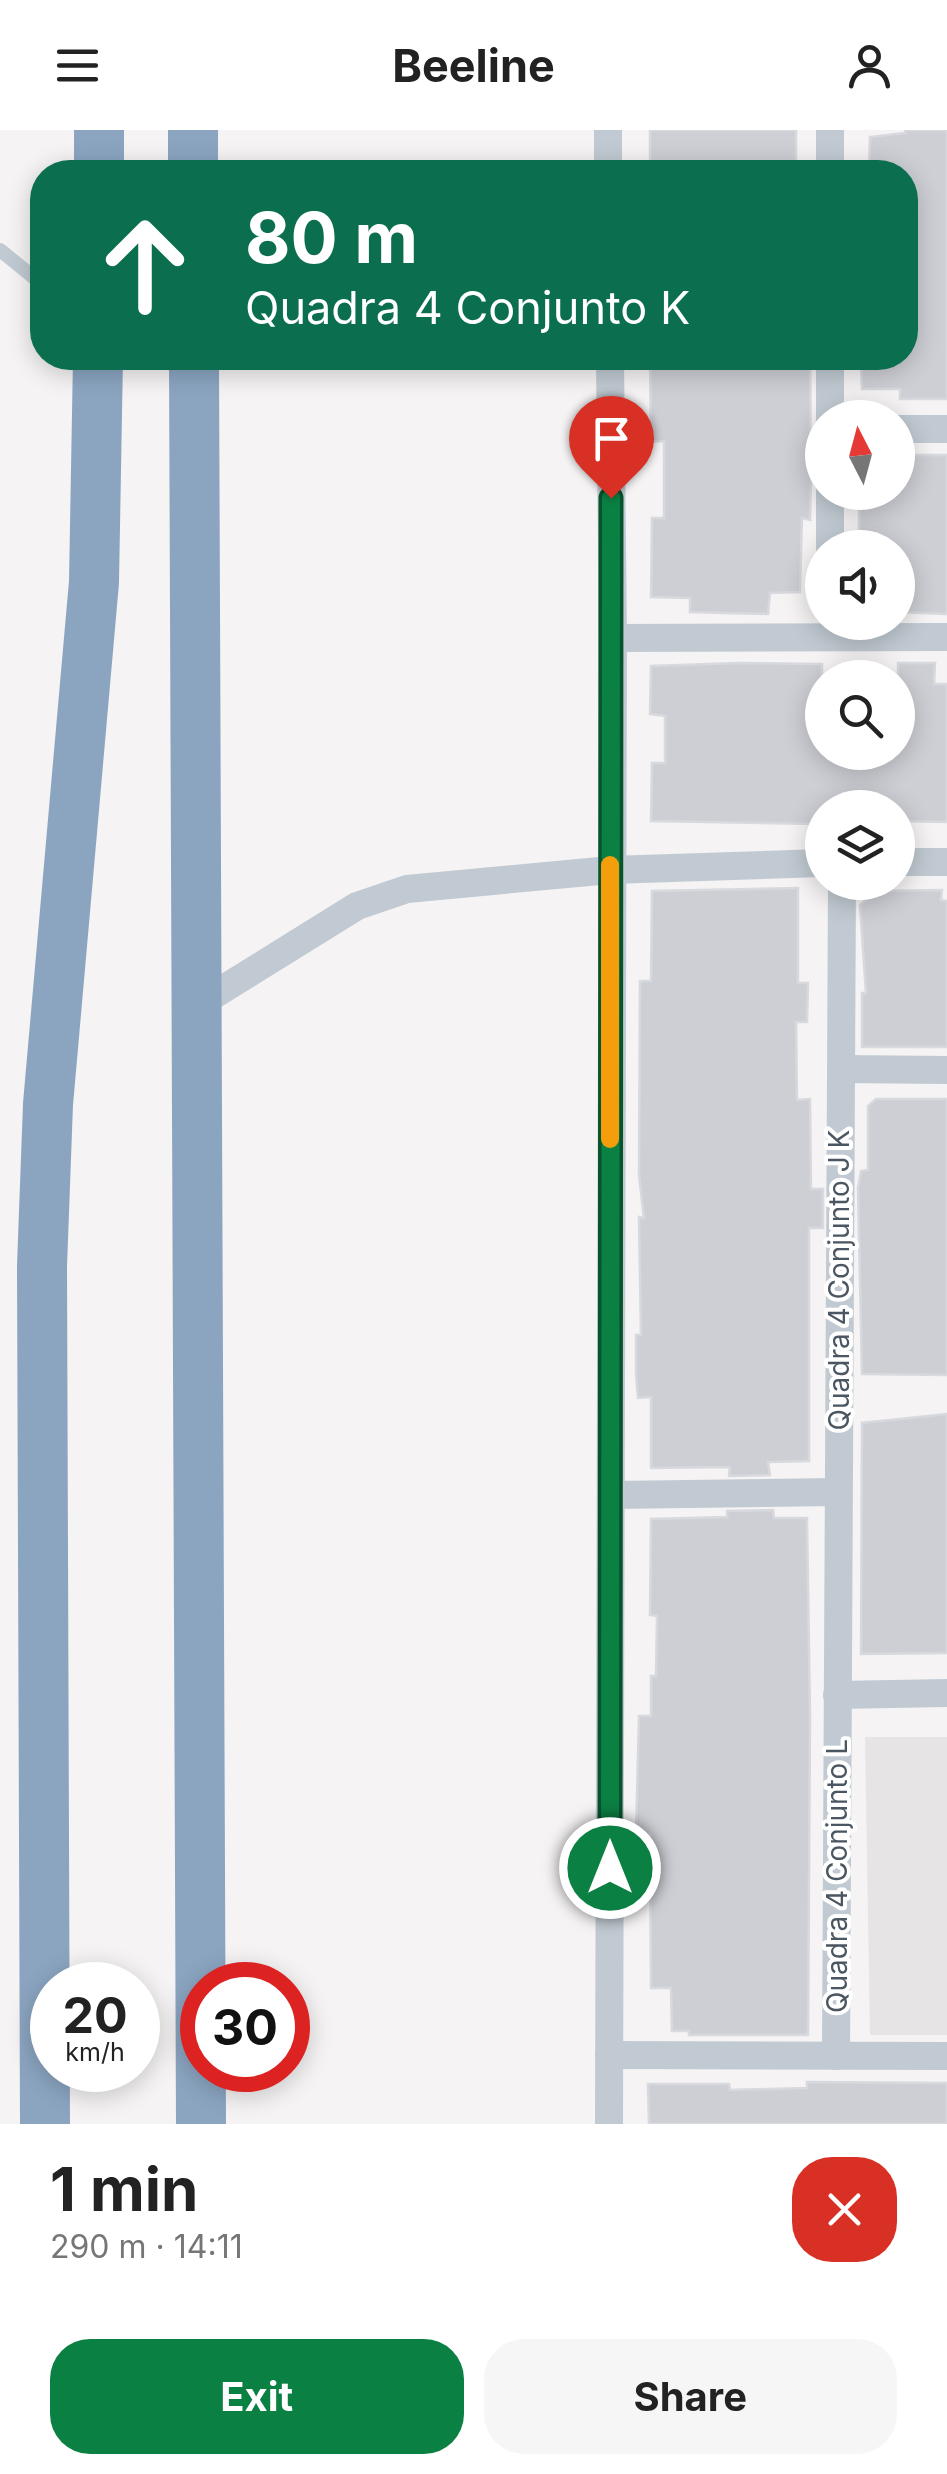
<!DOCTYPE html>
<html lang="en">
<head>
<meta charset="utf-8">
<style>
	:root { --surface:#fff; --page:#f6f6f6; --text:#222; --muted:#767676; --accent:#0b8043 }
	body { margin:0; font-family:Inter,sans-serif; background:var(--page); color:var(--text); height:100vh; display:flex; flex-direction:column; font-size:38px; white-space:nowrap }
	* { box-sizing:border-box; margin:0 }
	p { font-size:32px; color:var(--muted) }
	.icon { flex:none; width:55px; height:55px; fill:none; stroke:currentColor; stroke-width:2; stroke-linecap:round; stroke-linejoin:round }
	.map { position:relative; height:1994px; overflow:hidden }
	.sheet { display:flex; flex-direction:column; background:var(--surface); flex:1 }
	.sheet>* { flex:none }
	.hud { position:absolute; left:30px; top:30px; width:888px; height:210px; border-radius:40px; box-shadow:0 5px 25px #0003; background:#0b6e4f; color:#fff; overflow:hidden }
	.needle { width:65px; rotate:354deg }
	.fabs { position:absolute; left:805px; top:270px; display:grid; gap:20px }
	.fabs a { display:grid; place-items:center; width:110px; height:110px; border-radius:50%; background:var(--surface); box-shadow:0 5px 25px #0003; font-size:50px }
	.speed { position:absolute; left:30px; top:1832px; display:flex; gap:20px; font-size:50px; font-weight:700; text-align:center }
	.speed>* { display:grid; place-content:center; width:130px; height:130px; border-radius:50%; background:var(--surface); box-shadow:0 5px 25px #0003; line-height:1 }
	.speed small { font-size:25px; font-weight:400 }
	.speed .limit { border:15px solid #d22; background:#fff; color:#111 }
	.pin { position:absolute; display:grid; place-items:center; width:85px; height:85px; color:#fff; margin:-102px -42px; border-radius:50% 50% 50% 0; rotate:-45deg; box-shadow:0 0 10px #0007 }
	.pin .icon { rotate:45deg }
	.me { position:absolute; width:110px; margin:-55px; rotate:0deg; stroke-linejoin:round; filter:drop-shadow(0 0 8px #0008) }
	.turn { display:flex; align-items:center; gap:35px; height:210px; padding:0 50px; font-size:45px }
	.turn .icon { width:130px; height:130px; stroke-width:2.5 }
	.turn b { display:block; font-size:70px; line-height:85px }
	.round { display:grid; place-items:center; flex:none; width:105px; height:105px; border-radius:40px; background:var(--page) }
	.headline { display:flex; align-items:center; justify-content:space-between; height:170px; padding:0 50px }
	h1 { font-size:60px; font-weight:700; line-height:75px }
	.button { display:flex; gap:20px; margin-top:auto; padding:20px 50px }
	.button a { flex:1; height:115px; border-radius:40px; background:var(--accent); color:#fff; font-size:40px; font-weight:700; line-height:115px; text-align:center }
	.button a+a { background:var(--page); color:var(--text) }
	header { display:flex; justify-content:space-between; align-items:center; height:130px; padding:0 50px; background:var(--surface); font-size:45px; font-weight:700 }
	.map>svg:first-child { display:block }
	.education { fill:#e6e4e5 }
	.building { fill:#cdcfd5; stroke:#d7d9de; stroke-width:2.5 }
	.lines { fill:none; stroke-linecap:round; stroke-linejoin:round }
	.lane { stroke:#c1cad2; stroke-width:14 }
	.street { stroke:#c1cad2; stroke-width:28 }
	.highway { stroke:#8ba5c1; stroke-width:50 }
	.route-casing { stroke:#07532c; stroke-width:25 }
	.route { stroke:#0b8043; stroke-width:18 }
	.slow { stroke:#f59e0b; stroke-width:18 }
	.labels { text-anchor:middle; stroke-width:8; stroke-linejoin:round; paint-order:stroke }
	.street-label { font-size:28px; fill:#4a5661; stroke:#fff }
</style>
</head>
<body>
<header><svg class="icon" aria-label="menu" viewBox="0 0 24 24"><path d="M4 6h16M4 12h16M4 18h16"/></svg>Beeline<svg class="icon" aria-label="person" viewBox="0 0 24 24"><circle cx="12" cy="8" r="4"/><path d="M4 21q1-7 8-7t8 7"/></svg></header>
<div class="map">
<svg width="947" height="1994" viewBox="0 0 947 1994">
	<rect width="100%" height="100%" fill="#f5f3f3"/>
	<!-- education -->
	<path class="education" d="M 865,1607 L 947,1607 L 947,1905 L 870,1905 Z"/>
	<!-- building -->
	<g class="building">
		<path d="M 650,0 L 796,0 L 796,42 L 674,42 L 674,35 L 650,37 Z"/>
		<path d="M 905,0 L 947,0 L 947,269 L 900,269 L 900,259 L 862,259 L 861,228 L 905,228 L 905,42 L 869,42 L 870,7 L 905,3 Z"/>
		<path d="M 650,228 L 810,228 L 811,350 L 810,390 L 802,388 L 800,462 L 770,463 L 768,484 L 690,482 L 690,468 L 651,467 L 652,388 L 664,388 L 664,311 L 651,312 Z"/>
		<path d="M 898,325 L 947,325 L 947,484 L 898,482 L 898,418 L 859,418 L 859,364 L 898,364 Z"/>
		<path d="M 739,533 L 822,534 L 822,622 L 898,622 L 898,533 L 935,533 L 934,554 L 947,554 L 947,692 L 898,691 L 898,678 L 822,678 L 822,693 L 817,694 L 651,691 L 652,633 L 665,633 L 665,586 L 650,584 L 651,536 Z"/>
		<path d="M 798,758 L 798,853 L 808,853 L 807,892 L 796,892 L 797,970 L 810,969 L 811,1059 L 823,1059 L 823,1098 L 809,1098 L 809,1331 L 768,1332 L 770,1345 L 729,1346 L 730,1337 L 651,1338 L 651,1267 L 638,1268 L 636,1244 L 636,1205 L 641,1205 L 639,1087 L 644,1088 L 639,1045 L 640,851 L 651,851 L 652,761 Z"/>
		<path d="M 942,760 L 941,770 L 947,771 L 947,917 L 862,917 L 862,863 L 866,863 L 860,775 L 876,761 Z"/>
		<path d="M 876,969 L 947,969 L 947,1245 L 862,1244 L 858,1058 L 861,1041 L 868,1040 L 868,976 Z"/>
		<path d="M 947,1284 L 947,1523 L 861,1524 L 862,1293 Z"/>
		<path d="M 773,1380 L 774,1388 L 807,1388 L 810,1587 L 808,1905 L 689,1905 L 689,1901 L 672,1901 L 671,1858 L 651,1858 L 650,1704 L 636,1704 L 639,1586 L 651,1586 L 651,1546 L 656,1546 L 657,1486 L 650,1485 L 651,1389 L 727,1387 L 727,1381 Z"/>
		<path d="M 807,1952 L 947,1953 L 947,1994 L 649,1994 L 648,1954 L 729,1954 L 730,1960 L 807,1958 Z"/>
	</g>
	<g class="lines">
		<!-- lane -->
		<path class="lane" d="M 0,120 L 42,154"/>
		<!-- street -->
		<g class="street">
			<path d="M 608,0 L 608,42"/>
			<path d="M 830,42 L 830,0"/>
			<path d="M 830,288 L 830,228"/>
			<path d="M 898,299 L 947,299"/>
			<path d="M 830,362 L 830,418"/>
			<path d="M 613,508 L 947,507"/>
			<path d="M 898,732 L 947,732"/>
			<path d="M 196,876 L 357,776 L 407,759 L 610,740 L 822,733"/>
			<path d="M 841,939 L 947,940"/>
			<path d="M 611,1365 L 838,1362"/>
			<path d="M 837,1565 L 947,1563"/>
			<path d="M 609,1925 L 947,1926"/>
			<path d="M 836,1926 L 842,752"/>
			<path d="M 609,1994 L 613,508 L 610,228"/>
		</g>
		<!-- highway -->
		<g class="highway">
			<path d="M 193,0 L 193,42"/>
			<path d="M 99,42 L 99,0"/>
			<path d="M 194,228 L 201,1994"/>
			<path d="M 45,1994 L 42,1136 L 48,974 L 94,452 L 98,228"/>
		</g>
	</g>
	<g class="lines">
		<defs>
			<path id="route" d="M 610,1738 L 611,368"/>
		</defs>
		<!-- route casing -->
		<use href="#route" class="route-casing"/>
		<!-- route -->
		<use href="#route" class="route"/>
		<!-- slow -->
		<path class="slow" d="M 610,735 L 610,1009"/>
	</g>
	<g class="labels">
		<!-- street labels -->
		<g class="street-label">
			<text transform="translate(839 1150) rotate(-90)" y="10">Quadra 4 Conjunto J K</text>
			<text transform="translate(837 1746) rotate(-90)" y="10">Quadra 4 Conjunto L</text>
		</g>
	</g>
</svg>
<div class="fabs">
<a><svg class="needle" viewBox="-14 -14 28 28"><path d="M0-13l5 13h-10z" fill="#e53935"/><path d="M0 13l5-13h-10z" fill="#767676"/></svg></a>
<a><svg class="icon" aria-label="sound" viewBox="0 0 24 24"><path d="M4 9h4l5-4v14l-5-4H4zM17 9q2 3 0 6"/></svg></a>
<a><svg class="icon" aria-label="search" viewBox="0 0 24 24"><circle cx="10" cy="10" r="6"/><path d="M15 15l6 6"/></svg></a>
<a><svg class="icon" aria-label="layers" viewBox="0 0 24 24"><path d="M12 4l9 5-9 5-9-5zM3 14l9 5 9-5"/></svg></a>
</div>
<div class="speed"><div>20<small>km/h</small></div><div class="limit">30</div></div>
<div class="pin" style="left:611px;top:368px;background:#d93025"><svg class="icon" aria-label="arrive" viewBox="0 0 24 24"><path d="M6 21V4h12l-3 4 3 4H6"/></svg></div>
<svg class="me" style="left:610px;top:1738px" viewBox="-20 -20 40 40"><circle r="17" fill="#0b8043" stroke="#fff" stroke-width="3"/><path d="M0-11L8 9 0 5-8 9z" fill="#fff"/></svg>
<div class="hud">
<div class="turn"><svg class="icon" aria-label="ahead" viewBox="0 0 24 24"><path d="M12 20V5M6 11l6-6 6 6"/></svg><div><b>80 m</b>Quadra 4 Conjunto K</div></div>
</div>
</div>
<section class="sheet">
<div class="headline"><div><h1>1 min</h1><p>290 m · 14:11</p></div><a class="round" style="background:#d93025;color:#fff"><svg class="icon" aria-label="close" viewBox="0 0 24 24"><path d="M6 6l12 12M18 6L6 18"/></svg></a></div>
<div class="button"><a>Exit</a><a>Share</a></div>
</section>
</body>
</html>
